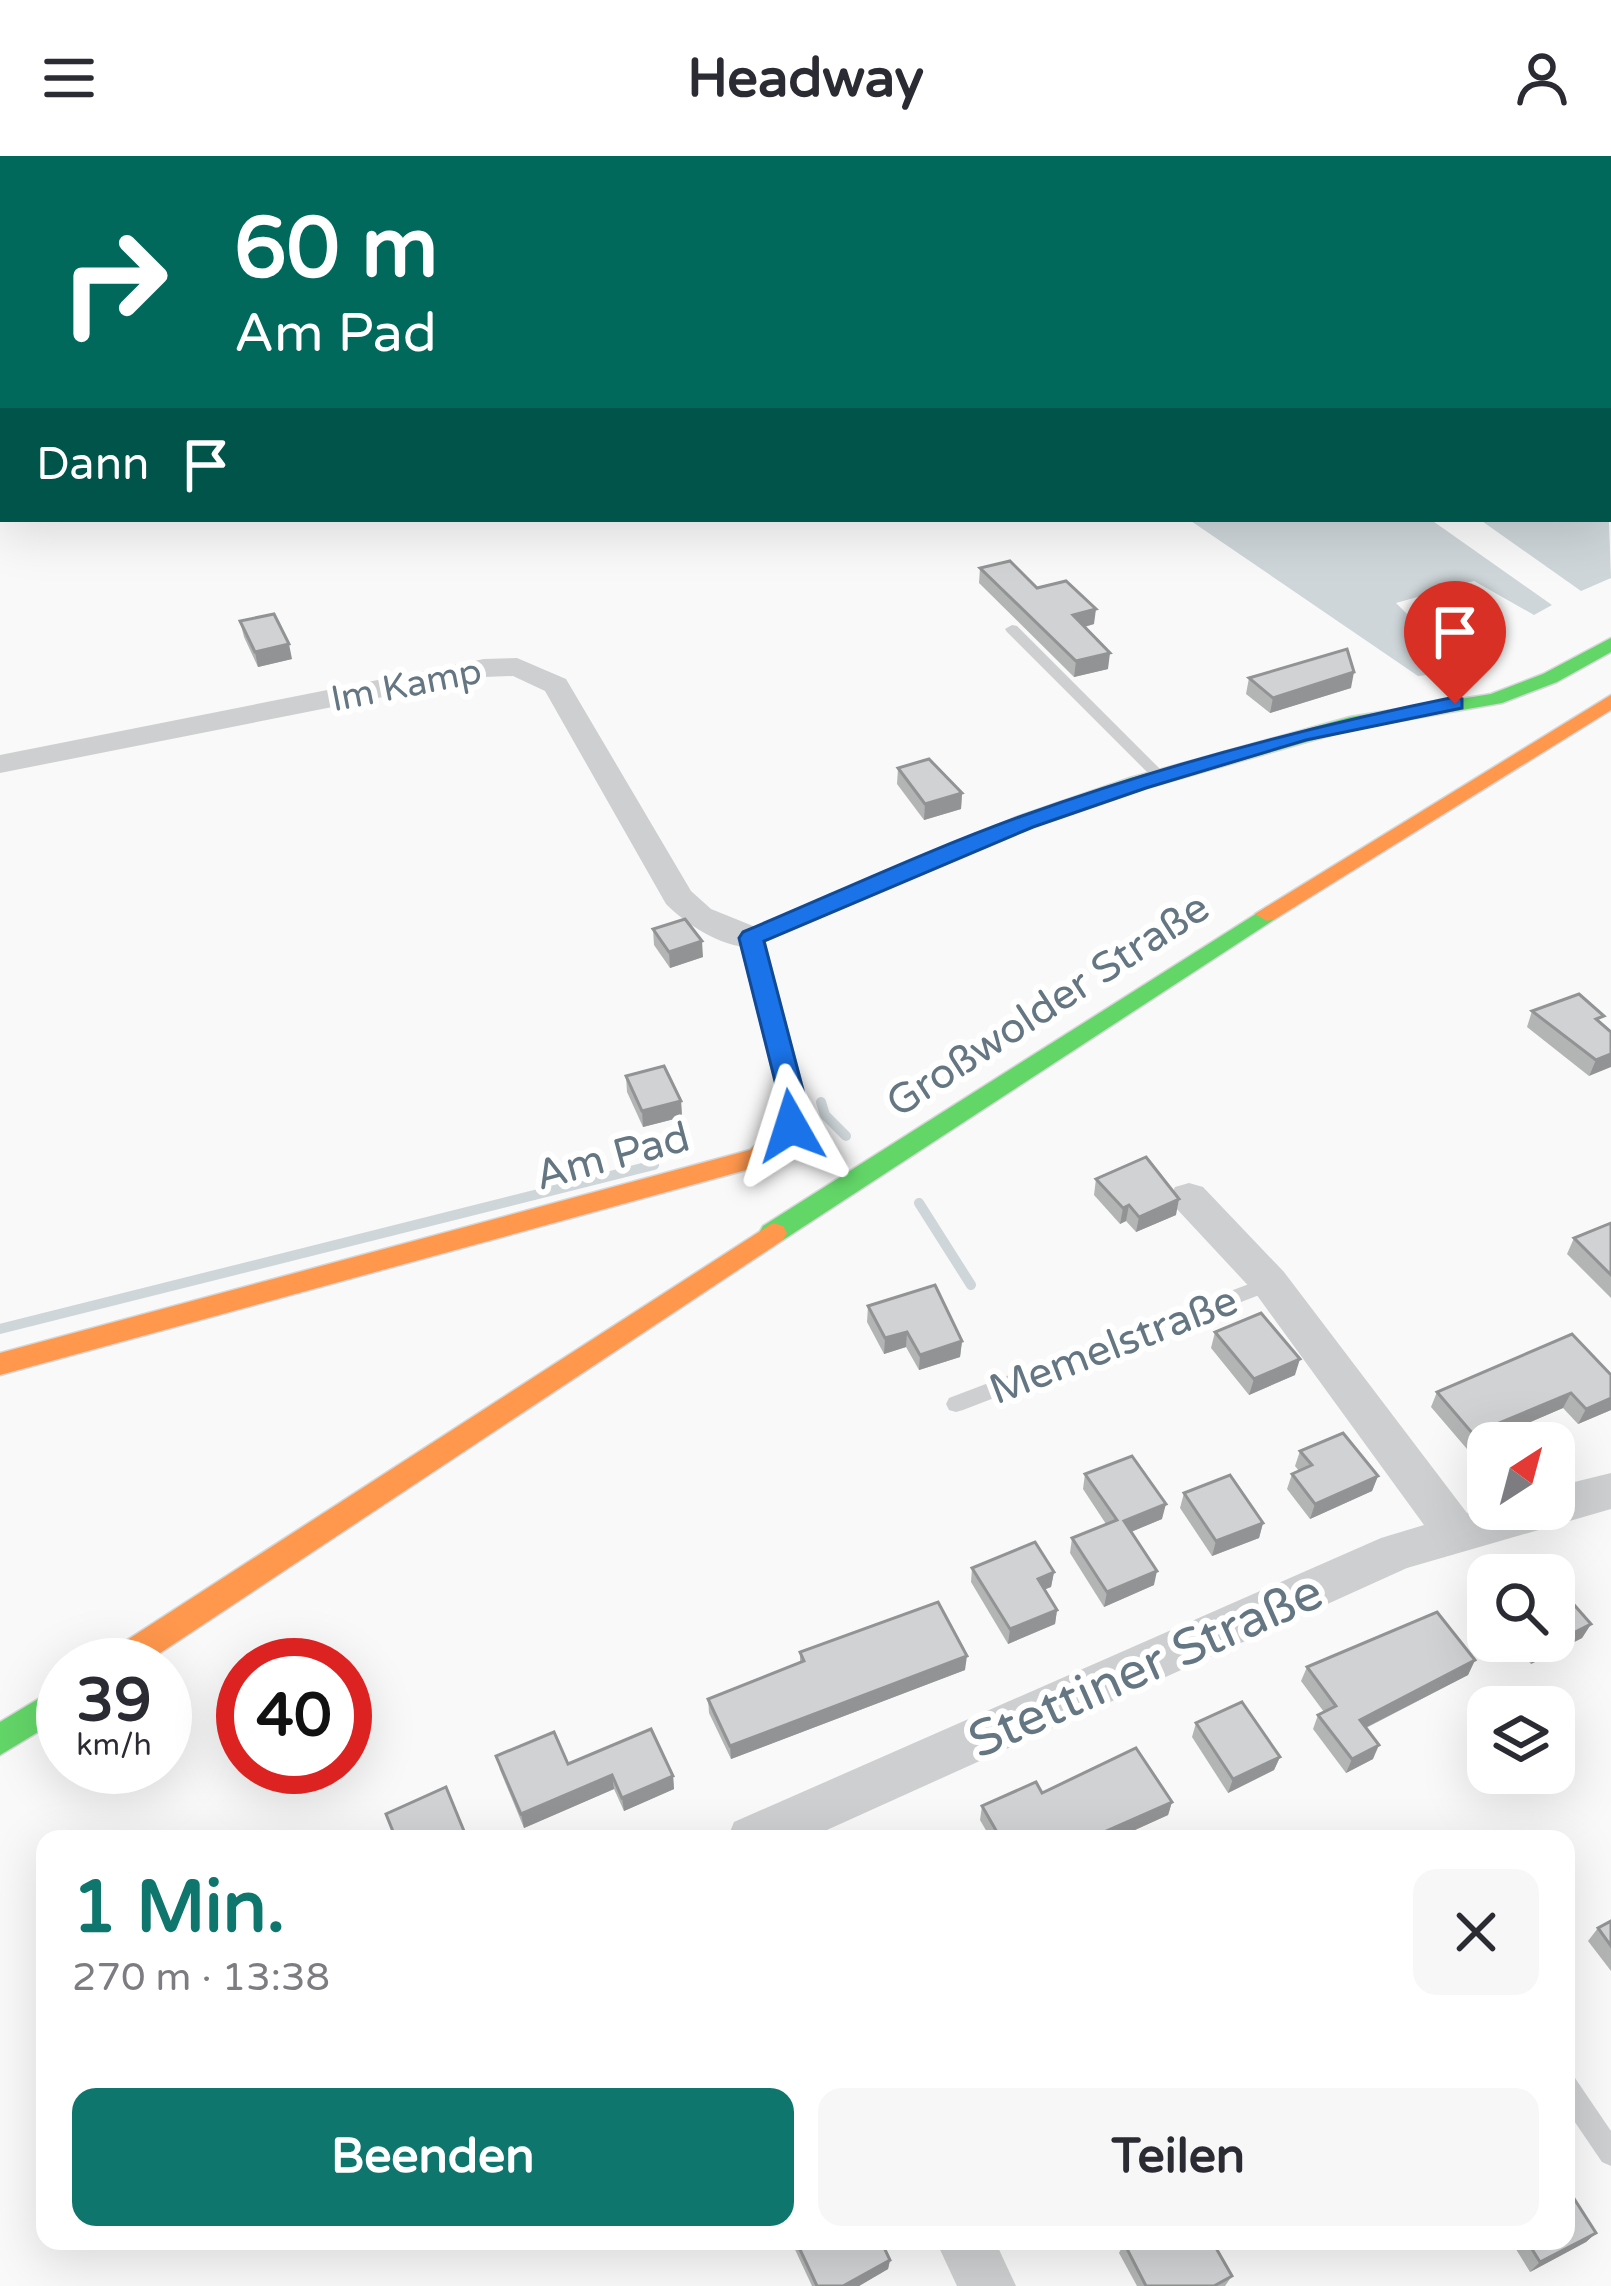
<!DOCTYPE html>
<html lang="de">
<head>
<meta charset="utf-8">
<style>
	:root { --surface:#fff; --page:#f7f7f7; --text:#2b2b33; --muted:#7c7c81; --accent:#0f766e }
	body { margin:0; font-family:"Varela Round",sans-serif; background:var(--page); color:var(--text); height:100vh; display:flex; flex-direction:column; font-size:45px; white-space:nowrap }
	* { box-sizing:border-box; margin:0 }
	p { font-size:39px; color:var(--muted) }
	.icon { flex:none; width:66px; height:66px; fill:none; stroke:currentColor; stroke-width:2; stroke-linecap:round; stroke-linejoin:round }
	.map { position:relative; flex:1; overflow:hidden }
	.details { position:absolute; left:36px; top:1674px; width:1539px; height:420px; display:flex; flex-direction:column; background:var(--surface); border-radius:24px; box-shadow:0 12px 48px #0002 }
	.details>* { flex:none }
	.guide { position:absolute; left:0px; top:0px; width:1611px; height:366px; box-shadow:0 12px 48px #0002; background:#00695c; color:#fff; overflow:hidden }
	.needle { width:78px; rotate:36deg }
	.controls { position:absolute; left:1467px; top:1266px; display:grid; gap:24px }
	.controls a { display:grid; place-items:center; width:108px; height:108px; border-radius:24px; background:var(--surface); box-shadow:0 12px 48px #0002; font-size:60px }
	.speed { position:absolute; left:36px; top:1482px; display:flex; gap:24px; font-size:60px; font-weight:700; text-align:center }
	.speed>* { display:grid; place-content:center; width:156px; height:156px; border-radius:50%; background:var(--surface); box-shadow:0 12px 48px #0002; line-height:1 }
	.speed small { font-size:30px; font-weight:400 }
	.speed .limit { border:18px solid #d22; background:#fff; color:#111 }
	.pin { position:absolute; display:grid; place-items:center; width:102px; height:102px; color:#fff; margin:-123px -51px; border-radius:50% 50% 50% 0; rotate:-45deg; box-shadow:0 0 12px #0007 }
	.pin .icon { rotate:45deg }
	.me { position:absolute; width:132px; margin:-66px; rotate:354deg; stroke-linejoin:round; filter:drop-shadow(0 0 9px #0008) }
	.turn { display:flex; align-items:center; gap:42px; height:252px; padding:0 36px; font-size:54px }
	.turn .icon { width:156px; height:156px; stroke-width:2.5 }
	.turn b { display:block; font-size:84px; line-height:102px }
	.then { display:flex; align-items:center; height:114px; padding:0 36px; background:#0003; gap:24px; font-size:45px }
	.round { display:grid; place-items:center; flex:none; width:126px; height:126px; border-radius:24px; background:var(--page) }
	.headline { display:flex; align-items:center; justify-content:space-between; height:204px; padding:0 36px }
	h1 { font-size:72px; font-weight:800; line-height:90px; color:var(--accent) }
	.action { display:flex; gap:24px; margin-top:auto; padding:24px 36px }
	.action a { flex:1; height:138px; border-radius:24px; background:var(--accent); color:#fff; font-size:48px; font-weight:800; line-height:138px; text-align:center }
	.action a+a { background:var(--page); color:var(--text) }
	header { display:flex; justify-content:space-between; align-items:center; height:156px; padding:0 36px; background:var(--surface); font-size:54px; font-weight:800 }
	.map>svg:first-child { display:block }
	.green { fill:#e8ebe6 }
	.water { fill:#ced6d9 }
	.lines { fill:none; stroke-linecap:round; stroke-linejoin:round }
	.stream { stroke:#ced6d9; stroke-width:10 }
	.fast-casing { stroke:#d5d6d7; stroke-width:3 }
	.slow-casing { stroke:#d5d6d7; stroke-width:3 }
	.lane { fill:#cecfd0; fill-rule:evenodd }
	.street { fill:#cecfd0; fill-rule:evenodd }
	.fast { fill:#63d668; fill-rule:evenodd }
	.slow { fill:#ff974d; fill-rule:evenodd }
	.rail-casing { stroke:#c3c5c6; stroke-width:9 }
	.rail { stroke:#fff; stroke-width:6; stroke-dasharray:16; stroke-linecap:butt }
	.wall { fill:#b3b5b5 }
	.shaded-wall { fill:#929394 }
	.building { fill:#d0d2d3; stroke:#929394; stroke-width:3 }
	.route { fill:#1a73e8; stroke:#114b97; stroke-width:3 }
	.labels { text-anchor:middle; stroke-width:12; stroke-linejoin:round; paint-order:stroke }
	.far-street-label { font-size:36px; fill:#657683; stroke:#fff }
	.street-label { font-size:42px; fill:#657683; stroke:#fff }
	.near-street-label { font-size:51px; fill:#657683; stroke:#fff }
</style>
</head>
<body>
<header><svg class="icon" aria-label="menu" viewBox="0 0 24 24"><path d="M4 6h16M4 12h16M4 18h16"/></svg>Headway<svg class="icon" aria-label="person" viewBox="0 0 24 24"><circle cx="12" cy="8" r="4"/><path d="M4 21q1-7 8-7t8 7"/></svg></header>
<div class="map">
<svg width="1611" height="2130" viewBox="0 0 1611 2130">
	<rect width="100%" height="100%" fill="#f9f9f9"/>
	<!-- green -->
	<path class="green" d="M 868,0 L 1287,0 L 1292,3 L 872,3 Z"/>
	<!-- water -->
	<g class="water">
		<path d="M 1608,340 L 1611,422 L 1581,435 L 1479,363 L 1608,363 Z"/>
		<path d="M 1188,363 L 1430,363 L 1552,449 L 1534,459 L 1474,425 L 1396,447 L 1464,515 L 1418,520 Z"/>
	</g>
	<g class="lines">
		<!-- stream -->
		<g class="stream">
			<path d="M 821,946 L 825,959 L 846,980"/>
			<path d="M 919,1047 L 971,1129"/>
			<path d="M 0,1173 L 654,1009"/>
		</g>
		<defs>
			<g id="fast">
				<path d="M 1611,482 L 1611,496 L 1557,526 L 1502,547 L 1352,573 L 1146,632 L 1033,671 L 764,785 L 771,812 L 759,820 L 747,812 L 739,782 L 743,777 L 1017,661 L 1130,622 L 1350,561 L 1491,538 L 1543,518 Z"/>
				<path d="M 1267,751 L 1275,753 L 1279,758 L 1275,763 L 783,1084 L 763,1084 L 759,1077 L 763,1070 Z"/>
				<path d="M 63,1528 L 63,1561 L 0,1599 L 0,1566 Z"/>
			</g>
			<g id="slow">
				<path d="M 1611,539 L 1611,554 L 1275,763 L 1267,765 L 1255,758 Z"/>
				<path d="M 759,804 L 771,812 L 808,953 L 800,977 L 768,1008 L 0,1219 L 0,1197 L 750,994 L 779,967 L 782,953 L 747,812 Z"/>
				<path d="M 773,1067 L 783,1070 L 787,1077 L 783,1084 L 142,1509 L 99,1509 L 104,1499 Z"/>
			</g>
		</defs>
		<!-- fast casing -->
		<use href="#fast" class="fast-casing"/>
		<!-- slow casing -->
		<use href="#slow" class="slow-casing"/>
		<!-- lane -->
		<g class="lane">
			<path d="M 1012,469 L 1017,470 L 1164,617 L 1164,623 L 1154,623 L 1007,476 L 1005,473 Z"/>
			<path d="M 1270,1120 L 1277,1122 L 1279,1127 L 1277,1132 L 963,1254 L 956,1256 L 949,1254 L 946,1248 L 949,1242 Z"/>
			<path d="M 1566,1918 L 1575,1922 L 1611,1975 L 1611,2010 L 1602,2006 L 1566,1953 Z"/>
		</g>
		<!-- street -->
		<g class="street">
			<path d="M 1498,0 L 1530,0 L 1496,3 Z"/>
			<path d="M 517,502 L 566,523 L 691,735 L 711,753 L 763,774 L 768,782 L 763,790 C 731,798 688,770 666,748 L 545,535 L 513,520 L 484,521 L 0,617 L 0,599 L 484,503 Z"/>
			<path d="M 1189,1027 L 1203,1031 L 1284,1116 L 1467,1357 L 1488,1351 L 1554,1353 L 1554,1331 L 1611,1317 L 1611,1353 L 1407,1412 L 807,1683 L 727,1683 L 734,1666 L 1381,1382 L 1424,1369 L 1256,1138 L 1175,1051 L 1170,1041 L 1175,1031 Z"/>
			<path d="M 936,2085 L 995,2085 L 1016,2130 L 957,2130 Z"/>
		</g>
		<!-- fast -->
		<use href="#fast" class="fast"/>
		<!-- slow -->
		<use href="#slow" class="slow"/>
		<defs>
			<path id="rail" d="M 1573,3 L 1587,0"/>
		</defs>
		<!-- rail casing -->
		<use href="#rail" class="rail-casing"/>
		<!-- rail -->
		<use href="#rail" class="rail"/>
	</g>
	<!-- wall -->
	<g class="wall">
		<path d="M 980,412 L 1037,432 L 1094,468 L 1085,471 L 1108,513 L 1074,521 L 979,427 Z"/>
		<path d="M 240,465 L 292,503 L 258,511 L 244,481 Z"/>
		<path d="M 1249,522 L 1351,532 L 1270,557 L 1246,538 Z"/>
		<path d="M 898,612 L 962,637 L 961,653 L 924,664 L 897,628 Z"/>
		<path d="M 653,773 L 703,801 L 670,812 L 654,789 Z"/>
		<path d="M 1532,855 L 1601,867 L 1611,876 L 1589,920 L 1527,871 Z"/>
		<path d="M 626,920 L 681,945 L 682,961 L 643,971 L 627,936 Z"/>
		<path d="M 1096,1023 L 1176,1059 L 1136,1076 L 1126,1065 L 1120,1068 L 1094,1039 Z"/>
		<path d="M 1611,1067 L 1611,1142 L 1567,1098 L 1574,1082 Z"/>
		<path d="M 868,1150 L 962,1185 L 960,1201 L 919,1214 L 906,1191 L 884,1198 L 867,1166 Z"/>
		<path d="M 1215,1176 L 1295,1219 L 1249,1239 L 1211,1192 Z"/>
		<path d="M 1611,1219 L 1611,1254 L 1578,1268 L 1563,1252 L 1467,1293 L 1431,1251 L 1437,1236 Z"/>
		<path d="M 1300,1295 L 1378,1320 L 1372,1335 L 1310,1363 L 1287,1333 L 1292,1318 L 1299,1315 L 1295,1310 Z"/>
		<path d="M 1085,1318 L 1162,1363 L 1131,1376 L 1154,1429 L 1104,1451 L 1070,1397 L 1072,1382 L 1106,1368 L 1083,1333 Z"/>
		<path d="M 1184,1337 L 1263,1367 L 1259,1382 L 1212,1400 L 1180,1352 Z"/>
		<path d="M 972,1412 L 1054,1416 L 1051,1431 L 1045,1433 L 1057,1454 L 1055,1468 L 1008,1488 L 971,1426 Z"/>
		<path d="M 1488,1431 L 1488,1457 L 1479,1446 Z"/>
		<path d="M 1591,1468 L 1582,1482 L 1531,1508 L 1511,1485 L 1554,1485 Z"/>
		<path d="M 800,1496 L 965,1514 L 731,1603 L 709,1557 L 708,1543 L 800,1506 Z"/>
		<path d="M 1475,1504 L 1468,1519 L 1366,1572 L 1373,1603 L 1346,1617 L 1313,1573 L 1318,1559 L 1324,1556 L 1301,1525 L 1307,1511 Z"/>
		<path d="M 1196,1567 L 1280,1601 L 1274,1614 L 1228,1637 L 1192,1581 Z"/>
		<path d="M 496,1600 L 673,1620 L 674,1633 L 624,1655 L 614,1633 L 524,1672 L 500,1614 Z"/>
		<path d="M 1042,1637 L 1172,1646 L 1168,1659 L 1115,1683 L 991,1683 L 980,1664 L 982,1650 Z"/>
		<path d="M 1611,1765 L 1611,1815 L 1588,1785 L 1598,1772 Z"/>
		<path d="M 1596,2077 L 1586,2086 L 1530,2116 L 1511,2085 L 1566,2085 Z"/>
		<path d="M 791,2085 L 881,2085 L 890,2104 L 888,2113 L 859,2130 L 812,2130 Z"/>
		<path d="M 1488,2085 L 1509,2085 L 1493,2094 Z"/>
		<path d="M 1124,2087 L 1232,2120 L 1225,2130 L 1137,2130 L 1119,2097 Z"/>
	</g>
	<!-- shaded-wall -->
	<g class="shaded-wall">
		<path d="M 1096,453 L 1094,468 L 1072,474 L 1073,459 Z"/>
		<path d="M 289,488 L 292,503 L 258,511 L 255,496 Z"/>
		<path d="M 1110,497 L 1108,513 L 1074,521 L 1076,505 Z"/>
		<path d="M 1354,516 L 1351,532 L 1270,557 L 1273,542 Z"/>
		<path d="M 962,637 L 961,653 L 924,664 L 925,648 Z"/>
		<path d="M 702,785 L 703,801 L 670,812 L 669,796 Z"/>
		<path d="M 1611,898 L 1611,911 L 1589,920 L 1596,904 Z"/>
		<path d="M 681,945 L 682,961 L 643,971 L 642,955 Z"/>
		<path d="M 1179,1043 L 1176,1059 L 1136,1076 L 1139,1061 Z"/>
		<path d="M 1129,1049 L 1126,1065 L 1120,1068 L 1123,1052 Z"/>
		<path d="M 907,1176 L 906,1191 L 884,1198 L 885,1182 Z"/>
		<path d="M 962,1185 L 960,1201 L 919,1214 L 920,1199 Z"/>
		<path d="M 1300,1203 L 1295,1219 L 1249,1239 L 1254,1223 Z"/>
		<path d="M 1571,1237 L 1563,1252 L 1467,1293 L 1473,1278 Z"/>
		<path d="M 1611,1242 L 1611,1254 L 1578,1268 L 1586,1253 Z"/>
		<path d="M 1378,1320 L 1372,1335 L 1310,1363 L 1315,1348 Z"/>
		<path d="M 1166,1348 L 1162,1363 L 1121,1380 L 1124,1365 Z"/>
		<path d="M 1263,1367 L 1259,1382 L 1212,1400 L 1216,1385 Z"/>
		<path d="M 1157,1415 L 1154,1429 L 1104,1451 L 1107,1436 Z"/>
		<path d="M 1054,1416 L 1051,1431 L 1036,1437 L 1038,1423 Z"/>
		<path d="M 1057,1454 L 1055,1468 L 1008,1488 L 1010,1473 Z"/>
		<path d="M 1591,1468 L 1582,1482 L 1531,1508 L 1539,1494 Z"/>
		<path d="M 967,1500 L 965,1514 L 731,1603 L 730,1590 Z"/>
		<path d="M 1475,1504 L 1468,1519 L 1353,1578 L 1360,1564 Z"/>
		<path d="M 1379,1589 L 1373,1603 L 1346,1617 L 1352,1603 Z"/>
		<path d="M 1280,1601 L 1274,1614 L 1228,1637 L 1233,1623 Z"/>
		<path d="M 612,1619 L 614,1633 L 524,1672 L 521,1658 Z"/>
		<path d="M 673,1620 L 674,1633 L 624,1655 L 622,1642 Z"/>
		<path d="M 1172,1646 L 1168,1659 L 1115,1683 L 1088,1683 Z"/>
		<path d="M 1596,2077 L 1586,2086 L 1530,2116 L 1540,2106 Z"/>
		<path d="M 890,2104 L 888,2113 L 859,2130 L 843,2130 Z"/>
	</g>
	<!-- building -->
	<g class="building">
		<path d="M 1010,405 L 1037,432 L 1066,425 L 1096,453 L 1073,459 L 1110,497 L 1076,505 L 980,412 Z"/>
		<path d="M 274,458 L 289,488 L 255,496 L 240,465 Z"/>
		<path d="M 1347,493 L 1354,516 L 1273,542 L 1249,522 Z"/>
		<path d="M 929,603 L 962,637 L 925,648 L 898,612 Z"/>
		<path d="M 685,763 L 702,785 L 669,796 L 653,773 Z"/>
		<path d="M 1579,838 L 1604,860 L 1596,863 L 1611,876 L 1611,898 L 1596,904 L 1532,855 Z"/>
		<path d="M 664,910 L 681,945 L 642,955 L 626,920 Z"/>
		<path d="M 1146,1001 L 1179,1043 L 1139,1061 L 1129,1049 L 1123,1052 L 1096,1023 Z"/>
		<path d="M 1611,1067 L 1611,1119 L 1574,1082 Z"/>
		<path d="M 935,1129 L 962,1185 L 920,1199 L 907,1176 L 885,1182 L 868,1150 Z"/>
		<path d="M 1261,1157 L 1300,1203 L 1254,1223 L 1215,1176 Z"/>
		<path d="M 1572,1178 L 1611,1219 L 1611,1242 L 1586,1253 L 1571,1237 L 1473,1278 L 1437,1236 Z"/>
		<path d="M 1343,1277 L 1378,1320 L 1315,1348 L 1292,1318 L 1312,1309 L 1300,1295 Z"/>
		<path d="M 1132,1300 L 1166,1348 L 1124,1365 L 1157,1415 L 1107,1436 L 1072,1382 L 1117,1364 L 1085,1318 Z"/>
		<path d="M 1230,1319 L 1263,1367 L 1216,1385 L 1184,1337 Z"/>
		<path d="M 1035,1386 L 1054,1416 L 1038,1423 L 1057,1454 L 1010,1473 L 972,1412 Z"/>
		<path d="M 1537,1407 L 1548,1419 L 1512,1419 Z"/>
		<path d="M 1554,1426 L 1591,1468 L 1539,1494 L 1531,1485 L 1554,1485 Z"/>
		<path d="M 938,1446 L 967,1500 L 730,1590 L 708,1543 L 804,1505 L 800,1496 Z"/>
		<path d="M 1437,1456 L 1475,1504 L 1360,1564 L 1379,1589 L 1352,1603 L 1318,1559 L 1336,1550 L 1307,1511 Z"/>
		<path d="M 1242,1546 L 1280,1601 L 1233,1623 L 1196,1567 Z"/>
		<path d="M 651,1573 L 673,1620 L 622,1642 L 612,1619 L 521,1658 L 496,1600 L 554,1576 L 568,1608 Z"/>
		<path d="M 1136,1592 L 1172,1646 L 1088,1683 L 1001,1683 L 982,1650 L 1036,1626 L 1042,1637 Z"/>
		<path d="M 446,1631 L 466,1680 L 459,1683 L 396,1683 L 386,1658 Z"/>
		<path d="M 926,1677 L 929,1683 L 913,1683 Z"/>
		<path d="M 1611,1765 L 1611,1790 L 1598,1772 Z"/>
		<path d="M 1566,2030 L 1596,2077 L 1540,2106 L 1527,2085 L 1566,2085 Z"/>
		<path d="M 796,2085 L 881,2085 L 890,2104 L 843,2130 L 817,2130 Z"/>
		<path d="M 1128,2085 L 1212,2085 L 1232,2120 L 1214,2130 L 1146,2130 L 1124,2087 Z"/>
	</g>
	<!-- route -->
	<path class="route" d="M 1455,541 L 1462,543 L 1462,552 L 1306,584 L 1146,632 L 1033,671 L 764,785 L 808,953 L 800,977 L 782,977 L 778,970 L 782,953 L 739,782 L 743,776 C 836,737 928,694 1022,660 C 1164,609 1307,571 1455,541 Z"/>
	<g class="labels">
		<!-- far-street labels -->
		<g class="far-street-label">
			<text transform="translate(406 528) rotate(-11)" y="13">Im Kamp</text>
		</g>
		<!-- street labels -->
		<g class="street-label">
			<text transform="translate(1047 848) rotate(-33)" y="15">Großwolder Straße</text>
			<text transform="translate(612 999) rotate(-15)" y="15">Am Pad</text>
			<text transform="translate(1113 1188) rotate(-21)" y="15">Memelstraße</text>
		</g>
		<!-- near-street labels -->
		<g class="near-street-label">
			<text transform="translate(1145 1509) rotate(-24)" y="18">Stettiner Straße</text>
		</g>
	</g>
</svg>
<div class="controls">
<a><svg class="needle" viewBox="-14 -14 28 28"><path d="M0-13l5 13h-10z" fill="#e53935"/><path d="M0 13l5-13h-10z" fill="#7c7c81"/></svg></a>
<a><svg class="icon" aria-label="search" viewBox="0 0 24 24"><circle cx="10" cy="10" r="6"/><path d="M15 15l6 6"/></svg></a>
<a><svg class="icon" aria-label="layers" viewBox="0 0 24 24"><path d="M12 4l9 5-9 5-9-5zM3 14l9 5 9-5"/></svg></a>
</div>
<div class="speed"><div>39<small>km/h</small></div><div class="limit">40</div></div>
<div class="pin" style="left:1455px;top:548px;background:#d93025"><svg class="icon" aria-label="arrive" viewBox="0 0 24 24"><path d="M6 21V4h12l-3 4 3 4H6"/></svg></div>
<svg class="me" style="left:791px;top:970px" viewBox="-20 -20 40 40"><path d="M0-17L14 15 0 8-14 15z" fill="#1a73e8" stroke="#fff" stroke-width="4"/></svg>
<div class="guide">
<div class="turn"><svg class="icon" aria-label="right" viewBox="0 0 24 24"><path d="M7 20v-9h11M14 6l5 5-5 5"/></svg><div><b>60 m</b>Am Pad</div></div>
<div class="then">Dann<svg class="icon" aria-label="arrive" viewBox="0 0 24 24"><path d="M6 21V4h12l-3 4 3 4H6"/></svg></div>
</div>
<section class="details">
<div class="headline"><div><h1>1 Min.</h1><p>270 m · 13:38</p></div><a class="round"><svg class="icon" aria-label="close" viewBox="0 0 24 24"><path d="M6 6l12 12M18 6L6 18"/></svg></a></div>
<div class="action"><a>Beenden</a><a>Teilen</a></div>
</section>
</div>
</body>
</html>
